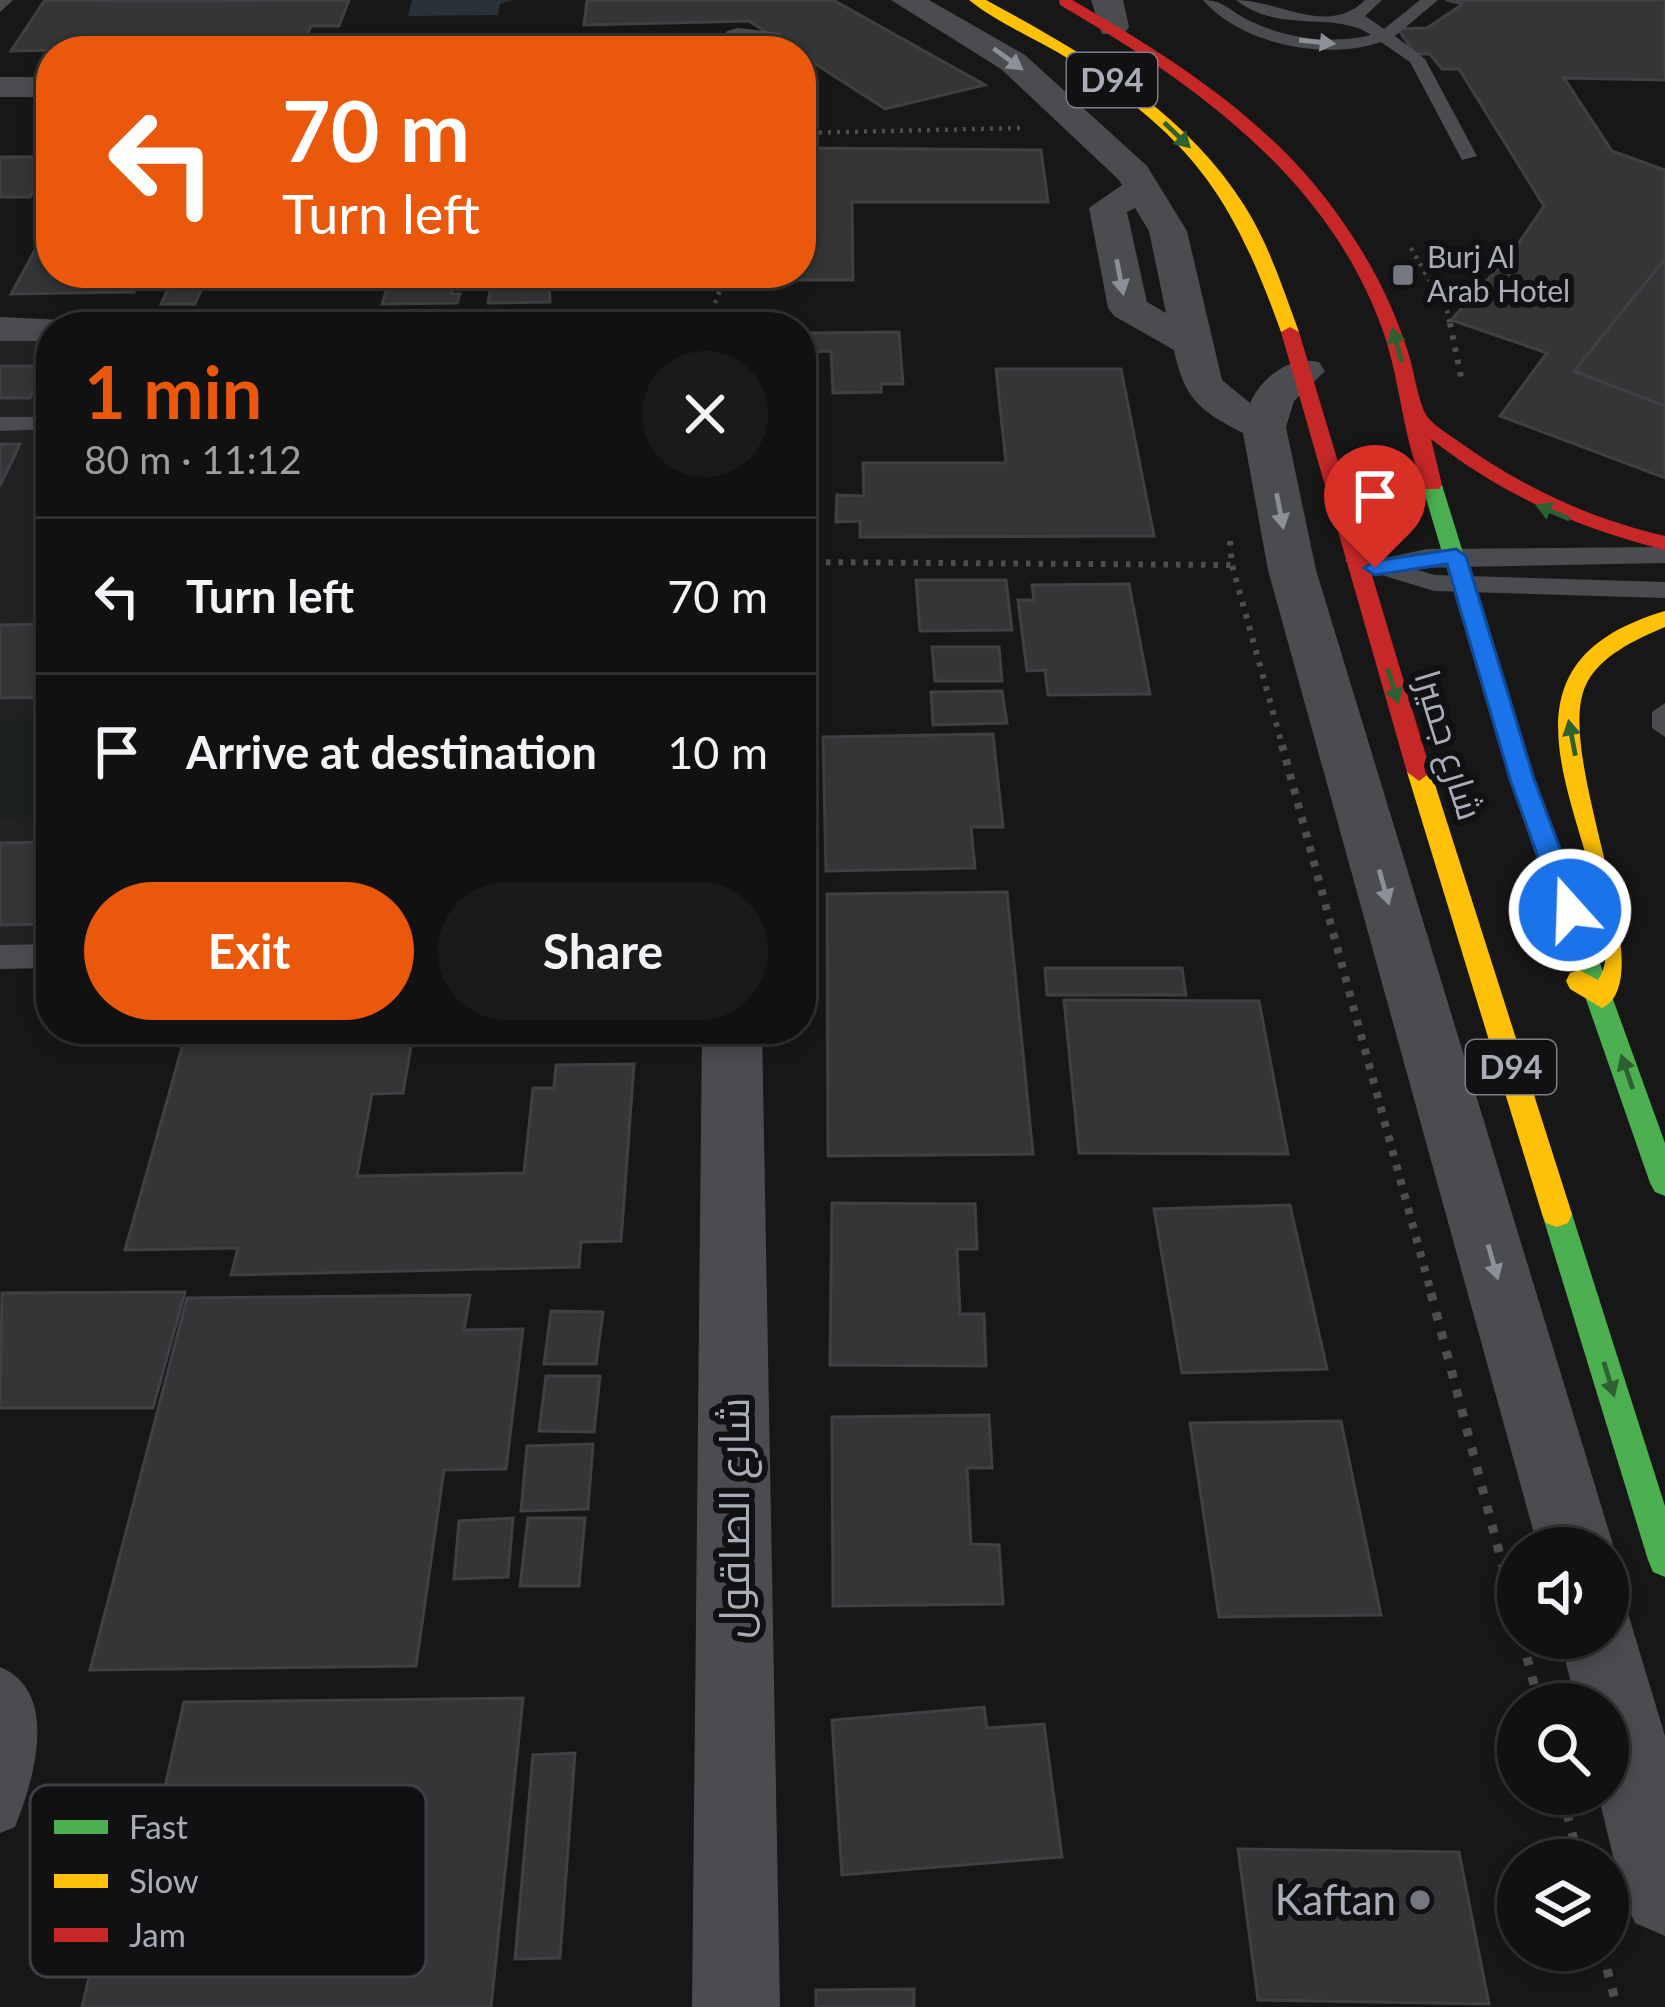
<!DOCTYPE html>
<html lang="en">
<head>
<meta charset="utf-8">
<style>
	:root { --surface:#111; --page:#1a1a1a; --text:#f1f3f6; --muted:#9c9d9f; --line:#303131; --accent:#ea580c }
	body { margin:0; font-family:Lato,Cairo,sans-serif; background:var(--page); color:var(--text); height:100vh; display:flex; flex-direction:column; font-size:45px; white-space:nowrap }
	* { box-sizing:border-box; margin:0 }
	p { font-size:39px; color:var(--muted) }
	.icon { flex:none; width:66px; height:66px; fill:none; stroke:currentColor; stroke-width:2; stroke-linecap:round; stroke-linejoin:round }
	.map { position:relative; flex:1; overflow:hidden }
	.panel { position:absolute; left:36px; top:312px; width:780px; height:732px; display:flex; flex-direction:column; background:var(--surface); border-radius:48px; box-shadow:0 6px 18px #0003,0 0 0 3px var(--line) }
	.panel>* { flex:none }
	.guide { position:absolute; left:36px; top:36px; width:780px; height:252px; border-radius:48px; box-shadow:0 6px 18px #0003,0 0 0 3px var(--line); background:#ea580c; color:#fff; overflow:hidden }
	.buttons { position:absolute; left:1497px; top:1527px; display:grid; gap:24px }
	.buttons a { display:grid; place-items:center; width:132px; height:132px; border-radius:50%; background:var(--surface); box-shadow:0 6px 18px #0003,0 0 0 3px var(--line); font-size:60px }
	.pin { position:absolute; display:grid; place-items:center; width:102px; height:102px; color:#fff; margin:-123px -51px; border-radius:50% 50% 50% 0; rotate:-45deg; box-shadow:0 0 12px #0007 }
	.pin .icon { rotate:45deg }
	.me { position:absolute; width:132px; margin:-66px; rotate:340deg; stroke-linejoin:round; filter:drop-shadow(0 0 9px #0008) }
	.turn { display:flex; align-items:center; gap:42px; height:252px; padding:0 48px; font-size:54px }
	.turn .icon { width:156px; height:156px; stroke-width:2.5 }
	.turn b { display:block; font-size:84px; line-height:102px }
	.round { display:grid; place-items:center; flex:none; width:126px; height:126px; border-radius:63px; background:var(--page) }
	.headline { display:flex; align-items:center; justify-content:space-between; height:204px; padding:0 48px }
	h1 { font-size:72px; font-weight:700; line-height:90px; color:var(--accent) }
	.primary-button { display:flex; gap:24px; margin-top:auto; padding:24px 48px }
	.primary-button a { flex:1; height:138px; border-radius:72px; background:var(--accent); color:#fff; font-size:48px; font-weight:700; line-height:138px; text-align:center }
	.primary-button a+a { background:var(--page); color:var(--text) }
	ul { padding:0; list-style:none }
	li { display:flex; align-items:center; gap:36px; height:156px; padding:0 48px; border-top:3px solid var(--line) }
	li div { flex:1 }
	li b { display:block; font-size:45px }
	li em { font-style:normal }
	.map>svg:first-child { display:block }
	.built { fill:#212124 }
	.green { fill:#1b211c }
	.water { fill:#2a3239 }
	.building { fill:#343537; stroke:#3f4043; stroke-width:3 }
	.lines { fill:none; stroke-linecap:round; stroke-linejoin:round }
	.path-far3 { stroke:#4d4e52; stroke-width:4.5; stroke-dasharray:3 6; stroke-linecap:butt }
	.path-far2 { stroke:#4d4e52; stroke-width:6; stroke-dasharray:4.5 8; stroke-linecap:butt }
	.path-far1 { stroke:#4d4e52; stroke-width:8; stroke-dasharray:6 9; stroke-linecap:butt }
	.path { stroke:#4d4e52; stroke-width:9; stroke-dasharray:8 12; stroke-linecap:butt }
	.lane { fill:#4b4c50; fill-rule:evenodd }
	.street { fill:#4b4c50; fill-rule:evenodd }
	.fast { fill:#4caf50; fill-rule:evenodd }
	.slow { fill:#ffc107; fill-rule:evenodd }
	.jam { fill:#c62828; fill-rule:evenodd }
	.oneway { fill:#8c9099 }
	.oneway2 { fill:#2e6032 }
	.route { fill:#1a73e8; stroke:#114b97; stroke-width:3 }
	.poi-dot { fill:#757880; stroke:#111113; stroke-width:4.5 }
	.labels { text-anchor:middle; stroke-width:12; stroke-linejoin:round; paint-order:stroke }
	.far-poi-label { font-size:30px; fill:#a8adb8; stroke:#111113; text-anchor:start }
	.shield { fill:#111113; stroke:#7b7e86; stroke-width:3 }
	.shield-label { font-size:33px; font-weight:bold; fill:#a8adb8 }
	.street-label { font-size:36px; fill:#a8adb8; stroke:#111113 }
	.near-street-label { font-size:42px; fill:#a8adb8; stroke:#111113 }
	.near-poi-label { font-size:42px; fill:#a8adb8; stroke:#111113; text-anchor:end }
	.key { fill:#111113; stroke:#3e4045; stroke-width:3 }
	.key-label { font-size:33px; fill:#a8adb8 }
</style>
</head>
<body>
<div class="map">
<svg width="1665" height="2007" viewBox="0 0 1665 2007">
	<rect width="100%" height="100%" fill="#171717"/>
	<!-- built -->
	<rect class="built" x="0" y="341" width="51" height="617"/>
	<!-- green -->
	<path class="green" d="M 51,717 L 51,818 L 0,819 L 0,718 Z"/>
	<!-- water -->
	<path class="water" d="M 412,0 L 513,0 L 500,4 L 498,15 L 408,16 Z"/>
	<!-- building -->
	<g class="building">
		<path d="M 45,0 L 151,1 L 349,0 L 339,26 L 311,26 L 303,46 L 11,51 Z"/>
		<path d="M 587,0 L 833,0 L 985,85 L 885,109 L 749,21 L 584,25 Z"/>
		<path d="M 1446,0 L 1665,0 L 1665,80 L 1564,78 L 1612,151 L 1665,170 L 1665,259 L 1574,371 L 1665,406 L 1665,478 L 1500,416 L 1547,353 L 1451,320 L 1512,253 L 1544,206 L 1459,69 L 1442,69 L 1430,54 L 1415,54 L 1398,29 L 1427,28 L 1463,4 Z"/>
		<path d="M 801,148 L 1041,150 L 1048,202 L 852,202 L 853,280 L 734,280 L 735,273 L 801,273 Z"/>
		<path d="M 0,157 L 51,157 L 51,163 L 30,197 L 0,197 Z"/>
		<path d="M 46,230 L 51,230 L 51,273 L 143,273 L 134,292 L 11,294 Z"/>
		<path d="M 1665,259 L 1665,406 L 1574,371 Z"/>
		<path d="M 206,273 L 303,273 L 298,286 L 200,286 Z"/>
		<path d="M 370,273 L 477,273 L 460,281 L 379,281 Z"/>
		<path d="M 545,273 L 664,273 L 643,283 L 562,283 Z"/>
		<path d="M 549,284 L 550,302 L 488,303 L 491,286 Z"/>
		<path d="M 388,285 L 455,285 L 451,294 L 460,294 L 457,303 L 382,304 Z"/>
		<path d="M 203,286 L 195,304 L 161,304 L 169,287 Z"/>
		<path d="M 899,332 L 903,384 L 881,384 L 881,392 L 833,393 L 831,351 L 811,352 L 810,333 Z"/>
		<path d="M 0,366 L 46,366 L 30,398 L 0,398 Z"/>
		<path d="M 996,369 L 1121,369 L 1154,536 L 860,537 L 860,521 L 836,522 L 837,495 L 864,496 L 863,463 L 1006,463 Z"/>
		<path d="M 0,444 L 20,444 L 0,486 Z"/>
		<path d="M 916,580 L 1006,580 L 1012,630 L 920,631 Z"/>
		<path d="M 1129,584 L 1150,694 L 1048,695 L 1045,670 L 1027,671 L 1018,600 L 1034,600 L 1032,585 Z"/>
		<path d="M 51,624 L 51,697 L 0,698 L 0,625 Z"/>
		<path d="M 932,647 L 999,647 L 1002,681 L 935,681 Z"/>
		<path d="M 1002,691 L 1007,723 L 933,725 L 931,692 Z"/>
		<path d="M 993,734 L 1003,827 L 971,827 L 975,868 L 826,871 L 823,737 Z"/>
		<path d="M 51,842 L 51,924 L 0,925 L 0,843 Z"/>
		<path d="M 1007,892 L 1033,1154 L 828,1156 L 827,894 Z"/>
		<path d="M 1045,968 L 1182,968 L 1186,995 L 1047,995 Z"/>
		<path d="M 1064,1000 L 1259,1001 L 1288,1154 L 1079,1153 Z"/>
		<path d="M 245,1029 L 414,1029 L 403,1093 L 372,1094 L 357,1176 L 524,1173 L 533,1088 L 554,1088 L 556,1065 L 634,1064 L 621,1241 L 581,1242 L 579,1267 L 231,1275 L 238,1248 L 125,1250 L 183,1044 L 242,1042 Z"/>
		<path d="M 832,1203 L 975,1204 L 977,1249 L 957,1249 L 960,1314 L 984,1314 L 986,1366 L 830,1365 Z"/>
		<path d="M 1290,1205 L 1327,1369 L 1182,1373 L 1154,1209 Z"/>
		<path d="M 185,1292 L 153,1408 L 0,1408 L 2,1293 Z"/>
		<path d="M 470,1295 L 464,1330 L 523,1329 L 506,1469 L 444,1470 L 416,1666 L 90,1670 L 187,1298 Z"/>
		<path d="M 551,1311 L 603,1312 L 596,1364 L 544,1364 Z"/>
		<path d="M 546,1376 L 600,1376 L 594,1432 L 539,1431 Z"/>
		<path d="M 989,1415 L 992,1468 L 967,1468 L 971,1544 L 999,1545 L 1003,1604 L 833,1606 L 832,1417 Z"/>
		<path d="M 1341,1421 L 1381,1615 L 1219,1617 L 1190,1423 Z"/>
		<path d="M 593,1444 L 588,1509 L 521,1511 L 527,1446 Z"/>
		<path d="M 513,1518 L 508,1577 L 454,1579 L 459,1521 Z"/>
		<path d="M 528,1518 L 585,1518 L 579,1586 L 520,1586 Z"/>
		<path d="M 523,1698 L 491,2007 L 82,2007 L 107,1903 L 139,1903 L 184,1702 Z"/>
		<path d="M 984,1707 L 987,1728 L 1044,1724 L 1062,1857 L 842,1875 L 832,1720 Z"/>
		<path d="M 575,1753 L 560,1958 L 515,1959 L 533,1755 Z"/>
		<path d="M 1238,1849 L 1459,1852 L 1489,2004 L 1258,2000 Z"/>
		<path d="M 914,1989 L 914,2007 L 816,2007 L 816,1990 Z"/>
	</g>
	<g class="lines">
		<!-- path-far3 -->
		<g class="path-far3">
			<path d="M 801,133 L 1021,128"/>
			<path d="M 1411,248 L 1447,311 L 1450,326"/>
			<path d="M 715,303 L 727,273"/>
		</g>
		<!-- path-far2 -->
		<g class="path-far2">
			<path d="M 1450,323 L 1461,377"/>
			<path d="M 1230,541 L 1232,565 L 1283,748"/>
			<path d="M 801,562 L 1231,565"/>
		</g>
		<!-- path-far1 -->
		<path class="path-far1" d="M 1282,745 L 1432,1296"/>
		<!-- path -->
		<g class="path">
			<path d="M 1431,1293 L 1518,1624"/>
			<path d="M 1522,1638 L 1539,1704"/>
			<path d="M 1562,1794 L 1579,1860"/>
			<path d="M 1602,1950 L 1617,2007"/>
		</g>
		<!-- lane -->
		<g class="lane">
			<path d="M 0,0 L 13,0 L 0,12 Z"/>
			<path d="M 1203,0 C 1223,0 1229,10 1246,19 C 1283,38 1331,45 1371,35 C 1335,10 1280,35 1236,0 C 1278,0 1329,37 1365,0 L 1382,0 L 1365,16 L 1384,29 L 1420,0 L 1438,0 L 1395,36 L 1425,59 L 1477,156 L 1462,160 L 1410,62 L 1381,42 C 1326,61 1242,45 1203,0 Z"/>
			<path d="M 0,417 L 51,417 L 51,429 L 0,431 Z"/>
			<path d="M 1665,547 L 1665,563 L 1411,568 L 1435,575 L 1665,582 L 1665,598 L 1434,591 L 1349,565 L 1345,560 L 1357,552 L 1380,559 L 1427,549 Z"/>
			<path d="M 1665,703 L 1665,737 L 1652,728 L 1652,712 Z"/>
			<path d="M 51,944 L 51,968 L 0,969 L 0,945 Z"/>
			<path d="M 0,1667 C 61,1692 33,1782 15,1827 L 0,1833 Z"/>
		</g>
		<!-- street -->
		<g class="street">
			<path d="M 891,0 L 929,0 L 1025,55 L 1147,166 L 1187,231 L 1222,380 L 1250,403 C 1262,377 1290,355 1319,362 L 1325,371 L 1294,401 L 1286,427 L 1316,570 L 1614,1548 L 1608,1562 L 1608,1548 L 1538,1548 L 1268,570 L 1243,433 C 1200,411 1184,399 1174,350 L 1114,316 L 1108,308 L 1089,208 L 1122,185 L 1119,180 L 1001,69 ZM 1135,208 L 1149,231 L 1166,313 L 1147,302 L 1127,212 Z"/>
			<path d="M 1091,0 L 1123,0 L 1129,27 L 1124,34 L 1102,34 Z"/>
			<path d="M 738,28 L 780,33 L 799,51 L 727,45 L 722,38 L 727,31 Z"/>
			<path d="M 351,34 L 596,34 L 646,44 L 650,51 L 292,51 L 296,44 Z"/>
			<rect x="0" y="77" width="51" height="20"/>
			<path d="M 406,315 L 683,315 L 697,318 L 703,327 L 386,327 L 392,318 Z"/>
			<path d="M 0,317 L 65,320 L 70,327 L 51,327 L 51,341 L 0,341 Z"/>
			<path d="M 702,1029 L 762,1029 L 780,2007 L 692,2007 Z"/>
			<path d="M 1608,1603 L 1627,1610 L 1665,1736 L 1665,1936 L 1635,1923 L 1622,1893 L 1598,1794 L 1608,1794 L 1608,1704 L 1576,1704 L 1560,1638 L 1608,1638 Z"/>
		</g>
		<!-- fast -->
		<g class="fast">
			<path d="M 1432,479 L 1442,485 L 1534,781 L 1665,1143 L 1665,1196 L 1655,1192 L 1650,1183 L 1510,781 L 1422,485 Z"/>
			<path d="M 1557,1201 L 1568,1205 L 1572,1214 L 1665,1506 L 1665,1577 L 1653,1572 L 1648,1560 L 1542,1214 L 1546,1205 Z"/>
		</g>
		<!-- slow -->
		<g class="slow">
			<path d="M 969,0 L 986,0 C 1082,52 1185,110 1244,205 C 1269,244 1283,289 1299,332 L 1296,336 L 1281,332 C 1233,198 1194,140 1072,61 C 1039,40 999,24 969,0 Z"/>
			<path d="M 1665,611 L 1665,627 C 1637,639 1598,656 1585,687 C 1554,759 1665,979 1602,1008 L 1570,989 L 1566,981 L 1570,973 L 1579,970 L 1598,980 C 1610,962 1606,938 1602,918 C 1579,796 1488,663 1665,611 Z"/>
			<path d="M 1419,763 L 1431,772 L 1572,1214 L 1568,1223 L 1557,1227 L 1546,1223 L 1542,1214 L 1407,772 Z"/>
		</g>
		<!-- jam -->
		<g class="jam">
			<path d="M 1059,0 L 1072,0 C 1169,56 1269,119 1335,211 C 1366,253 1391,299 1407,349 C 1414,369 1416,392 1424,411 C 1429,423 1447,433 1458,441 C 1522,487 1588,518 1665,536 L 1665,550 C 1578,528 1502,495 1431,439 L 1442,485 L 1439,489 L 1425,489 C 1403,443 1401,382 1383,331 C 1329,178 1194,83 1060,5 Z"/>
			<path d="M 1290,327 L 1299,332 L 1431,772 L 1419,781 L 1407,772 L 1281,332 Z"/>
		</g>
	</g>
	<!-- one-way arrows -->
	<defs><path id="oneway-solid" d="M-6-.8H1V-3.2L6.5 0L1 3.2V.8H-6Z" transform="scale(3)"/></defs>
	<g class="oneway">
		<use href="#oneway-solid" transform="translate(1317 42) rotate(6)"/>
		<use href="#oneway-solid" transform="translate(1008 59) rotate(36)"/>
		<use href="#oneway-solid" transform="translate(1120 277) rotate(79)"/>
		<use href="#oneway-solid" transform="translate(1280 511) rotate(79)"/>
		<use href="#oneway-solid" transform="translate(1384 887) rotate(74)"/>
		<use href="#oneway-solid" transform="translate(1493 1262) rotate(74)"/>
	</g>
	<g class="oneway2">
		<use href="#oneway-solid" transform="translate(1177 135) rotate(44)"/>
		<use href="#oneway-solid" transform="translate(1397 345) rotate(-106)"/>
		<use href="#oneway-solid" transform="translate(1553 512) rotate(-157)"/>
		<use href="#oneway-solid" transform="translate(1393 686) rotate(73)"/>
		<use href="#oneway-solid" transform="translate(1572 738) rotate(-101)"/>
		<use href="#oneway-solid" transform="translate(1627 1072) rotate(-109)"/>
		<use href="#oneway-solid" transform="translate(1609 1379) rotate(73)"/>
	</g>
	<!-- route -->
	<path class="route" d="M 1456,549 L 1466,556 L 1534,779 L 1583,910 L 1570,920 L 1557,910 L 1510,779 L 1447,564 L 1375,575 L 1364,568 L 1375,561 Z"/>
	<!-- markers -->
	<g class="poi-dot">
		<rect x="1391" y="263" width="24" height="24" rx="6"/>
		<circle cx="1420" cy="1900" r="12"/>
	</g>
	<g class="labels">
		<!-- far-poi labels -->
		<g class="far-poi-label">
			<text x="1427" y="268">Burj Al<tspan x="1427" dy="34">Arab Hotel</tspan></text>
		</g>
		<!-- shield labels -->
		<g class="shield">
			<rect x="1067" y="53" width="90" height="54" rx="9"/>
			<rect x="1466" y="1040" width="90" height="54" rx="9"/>
		</g>
		<g class="shield-label">
			<text x="1112" y="92">D94</text>
			<text x="1511" y="1079">D94</text>
		</g>
		<!-- street labels -->
		<g class="street-label">
			<text transform="translate(1449 745) rotate(73)" y="13">شارع جميرا</text>
		</g>
		<!-- near-street labels -->
		<g class="near-street-label">
			<text transform="translate(734 1518) rotate(-90)" y="15">شارع الصاقول</text>
		</g>
		<!-- near-poi labels -->
		<g class="near-poi-label">
			<text x="1396" y="1915">Kaftan</text>
		</g>
	</g>
	<!-- legend -->
	<rect x="30" y="1785" width="396" height="192" rx="18" class="key"/>
	<rect x="54" y="1820" width="54" height="14" fill="#4caf50"/>
	<rect x="54" y="1874" width="54" height="14" fill="#ffc107"/>
	<rect x="54" y="1928" width="54" height="14" fill="#c62828"/>
	<g class="key-label">
		<text x="129" y="1839">Fast</text>
		<text x="129" y="1893">Slow</text>
		<text x="129" y="1947">Jam</text>
	</g>
</svg>
<div class="buttons">
<a><svg class="icon" aria-label="sound" viewBox="0 0 24 24"><path d="M4 9h4l5-4v14l-5-4H4zM17 9q2 3 0 6"/></svg></a>
<a><svg class="icon" aria-label="search" viewBox="0 0 24 24"><circle cx="10" cy="10" r="6"/><path d="M15 15l6 6"/></svg></a>
<a><svg class="icon" aria-label="layers" viewBox="0 0 24 24"><path d="M12 4l9 5-9 5-9-5zM3 14l9 5 9-5"/></svg></a>
</div>
<div class="pin" style="left:1375px;top:568px;background:#d93025"><svg class="icon" aria-label="arrive" viewBox="0 0 24 24"><path d="M6 21V4h12l-3 4 3 4H6"/></svg></div>
<svg class="me" style="left:1570px;top:910px" viewBox="-20 -20 40 40"><circle r="17" fill="#1a73e8" stroke="#fff" stroke-width="3"/><path d="M0-11L8 9 0 5-8 9z" fill="#fff"/></svg>
<div class="guide">
<div class="turn"><svg class="icon" aria-label="left" viewBox="0 0 24 24"><path d="M17 20v-9H6M10 6l-5 5 5 5"/></svg><div><b>70 m</b>Turn left</div></div>
</div>
<section class="panel">
<div class="headline"><div><h1>1 min</h1><p>80 m · 11:12</p></div><a class="round"><svg class="icon" aria-label="close" viewBox="0 0 24 24"><path d="M6 6l12 12M18 6L6 18"/></svg></a></div>
<ul>
<li><svg class="icon" aria-label="left" viewBox="0 0 24 24"><path d="M17 20v-9H6M10 6l-5 5 5 5"/></svg><div><b>Turn left</b></div><em>70 m</em></li>
<li><svg class="icon" aria-label="arrive" viewBox="0 0 24 24"><path d="M6 21V4h12l-3 4 3 4H6"/></svg><div><b>Arrive at destination</b></div><em>10 m</em></li>
</ul>
<div class="primary-button"><a>Exit</a><a>Share</a></div>
</section>
</div>
</body>
</html>
